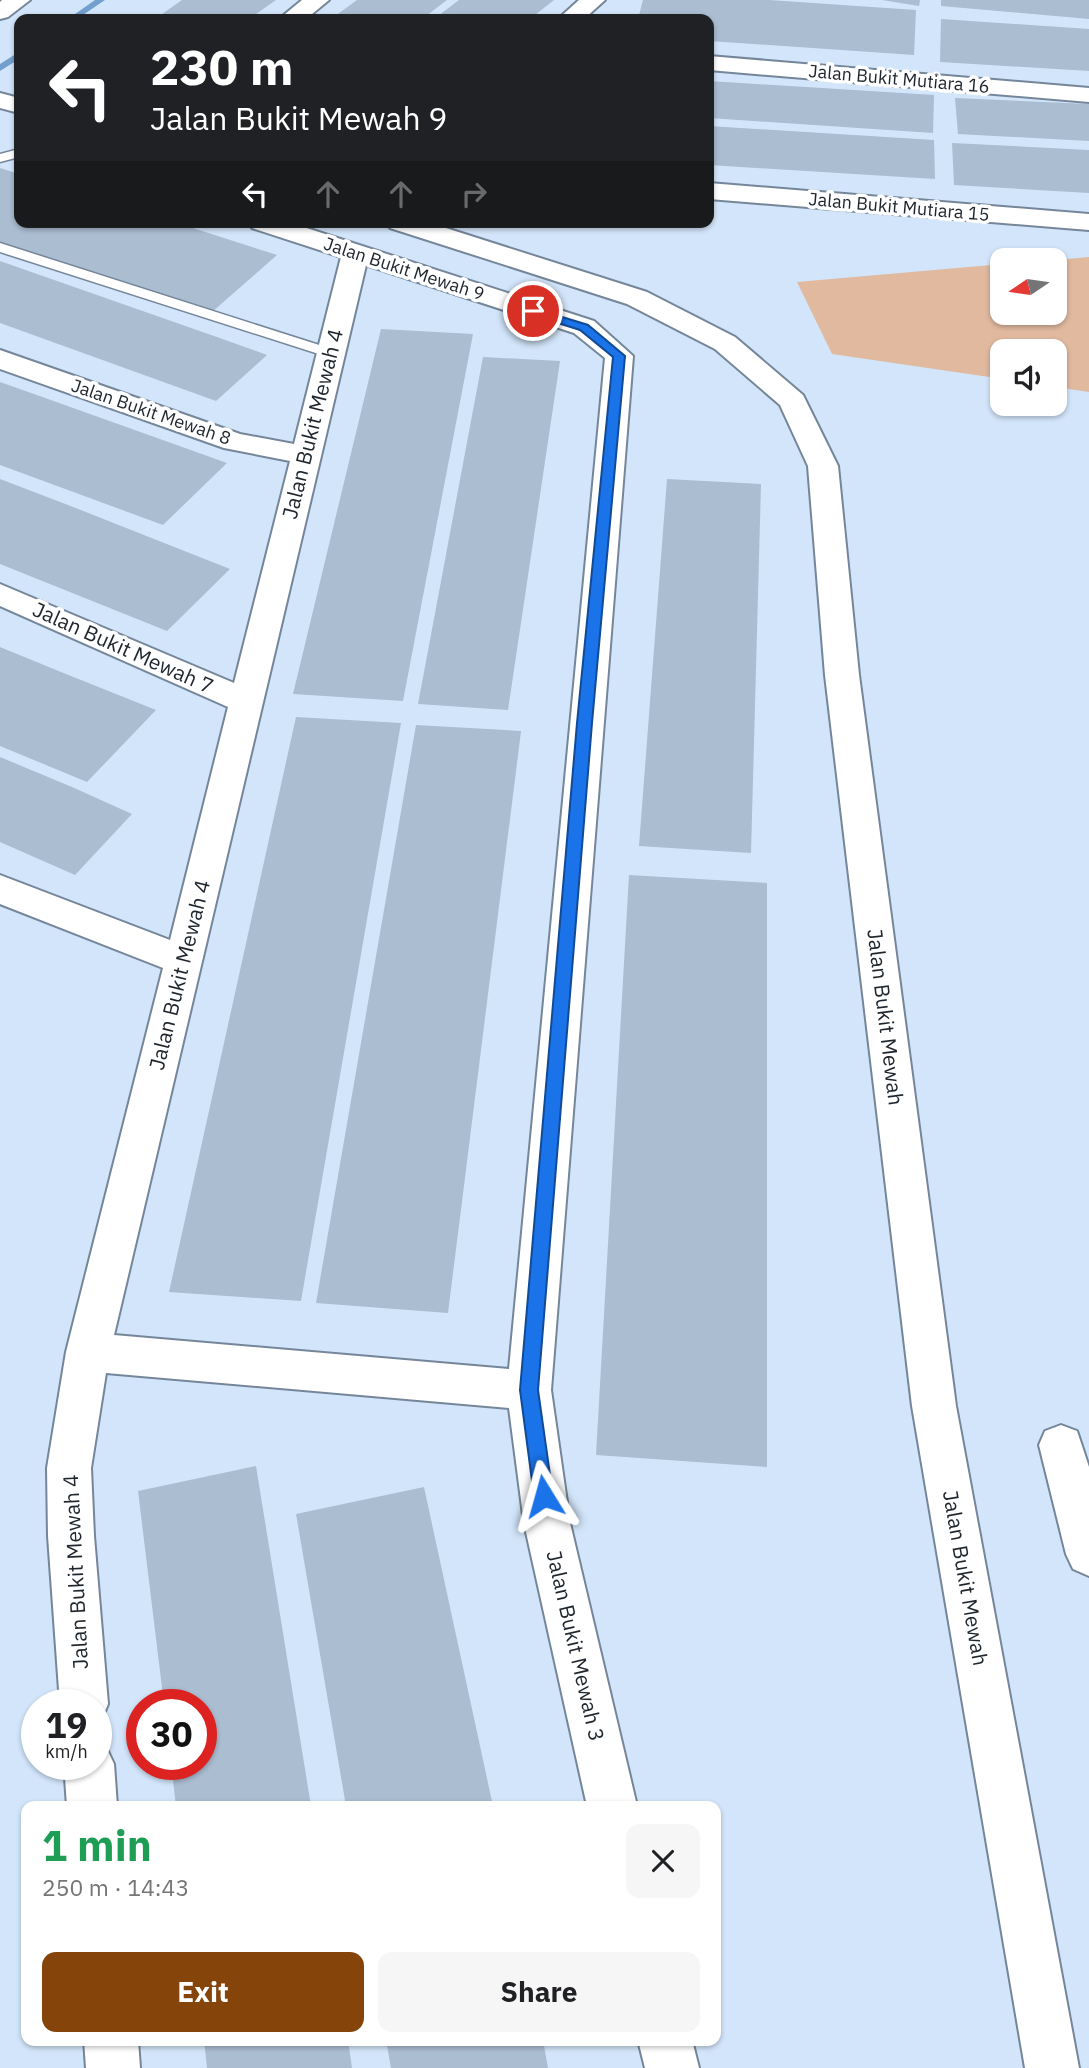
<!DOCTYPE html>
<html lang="en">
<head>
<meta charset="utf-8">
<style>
	:root { --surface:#fff; --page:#f6f6f6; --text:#202124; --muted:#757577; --accent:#84440a }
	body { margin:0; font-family:"IBM Plex Sans",sans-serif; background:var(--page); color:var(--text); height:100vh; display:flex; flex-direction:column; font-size:26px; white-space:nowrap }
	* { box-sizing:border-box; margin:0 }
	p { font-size:23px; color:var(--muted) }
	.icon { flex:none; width:38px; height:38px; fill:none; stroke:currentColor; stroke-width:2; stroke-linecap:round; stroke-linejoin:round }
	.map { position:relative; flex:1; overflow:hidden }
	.panel { position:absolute; left:21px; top:1801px; width:700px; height:245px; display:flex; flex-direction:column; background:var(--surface); border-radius:14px; box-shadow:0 2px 5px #0004 }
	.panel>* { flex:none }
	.banner { position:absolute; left:14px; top:14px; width:700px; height:214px; border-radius:14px; box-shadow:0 2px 5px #0004; background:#202124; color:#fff; overflow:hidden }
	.needle { width:46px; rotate:257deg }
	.fabs { position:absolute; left:990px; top:248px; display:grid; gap:14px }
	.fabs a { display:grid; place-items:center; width:77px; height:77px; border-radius:14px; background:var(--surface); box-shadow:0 2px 5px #0004; font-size:35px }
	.speed { position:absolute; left:21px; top:1689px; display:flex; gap:14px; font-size:35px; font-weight:700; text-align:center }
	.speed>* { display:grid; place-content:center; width:91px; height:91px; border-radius:50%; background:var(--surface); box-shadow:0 2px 5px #0004; line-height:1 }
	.speed small { font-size:18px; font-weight:400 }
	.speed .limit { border:10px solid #d22; background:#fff; color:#111 }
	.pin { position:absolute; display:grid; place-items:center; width:60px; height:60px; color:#fff; margin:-30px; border:4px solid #fff; border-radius:50%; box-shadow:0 2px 7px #0007 }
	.me { position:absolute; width:77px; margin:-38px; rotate:352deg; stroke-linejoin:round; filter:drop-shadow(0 0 5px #0008) }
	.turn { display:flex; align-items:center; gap:24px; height:147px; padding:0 21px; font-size:32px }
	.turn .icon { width:91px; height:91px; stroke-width:2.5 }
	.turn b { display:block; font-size:49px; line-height:60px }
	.lanes { display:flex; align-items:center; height:66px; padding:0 21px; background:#0003; justify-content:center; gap:35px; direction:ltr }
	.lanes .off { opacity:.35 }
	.round { display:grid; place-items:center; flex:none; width:74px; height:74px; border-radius:14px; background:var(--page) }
	.summary { display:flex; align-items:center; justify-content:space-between; height:119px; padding:0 21px }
	h1 { font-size:42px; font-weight:800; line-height:52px; color:#1e9e55 }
	.primary-button { display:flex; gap:14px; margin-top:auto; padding:14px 21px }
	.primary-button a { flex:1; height:80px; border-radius:14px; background:var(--accent); color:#fff; font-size:28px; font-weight:800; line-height:80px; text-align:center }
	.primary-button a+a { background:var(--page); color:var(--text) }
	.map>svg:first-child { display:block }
	.green { fill:#e0b99f }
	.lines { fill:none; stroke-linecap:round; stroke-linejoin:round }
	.stream { fill:#739fce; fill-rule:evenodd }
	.building { fill:#abbdd1 }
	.lane-casing { stroke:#758699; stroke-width:3 }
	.street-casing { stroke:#758699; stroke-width:4 }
	.secondary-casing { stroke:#758699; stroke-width:4 }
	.lane { fill:#fff; fill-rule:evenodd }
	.street { fill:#fff; fill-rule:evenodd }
	.secondary { fill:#fff; fill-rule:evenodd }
	.route { fill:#1a73e8; stroke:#114b97; stroke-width:2 }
	.labels { text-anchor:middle; stroke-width:7; stroke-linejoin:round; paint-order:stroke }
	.far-street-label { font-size:18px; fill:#1e252c; stroke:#fff }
	.street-label { font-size:21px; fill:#1e252c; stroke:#fff }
</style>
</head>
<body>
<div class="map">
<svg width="1089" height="2068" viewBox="0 0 1089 2068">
	<rect width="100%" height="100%" fill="#d2e5fa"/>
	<!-- green -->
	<path class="green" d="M 1089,257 L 1089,392 L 1055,387 L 1055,352 L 1003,352 L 1003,379 L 832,354 L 797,282 L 1003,264 L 1003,313 L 1055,313 L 1055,261 L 1045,261 Z"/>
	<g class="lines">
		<!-- stream -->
		<g class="stream">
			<path d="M 95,0 L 105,0 L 77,19 L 68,19 Z"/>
			<path d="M 19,52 L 19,59 L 0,71 L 0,64 Z"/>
		</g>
	</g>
	<!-- building -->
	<g class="building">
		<path d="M 182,0 L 276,0 L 249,19 L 155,19 Z"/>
		<path d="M 357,0 L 447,0 L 422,19 L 331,19 Z"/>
		<path d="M 459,0 L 554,0 L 530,19 L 434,19 Z"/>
		<path d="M 643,0 L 769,0 L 916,10 L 914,55 L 709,41 L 709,19 L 638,19 Z"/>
		<path d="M 882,0 L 920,0 L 919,6 Z"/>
		<path d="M 941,0 L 1089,0 L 1089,19 L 941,6 Z"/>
		<path d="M 941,19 L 1089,29 L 1089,71 L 940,62 Z"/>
		<path d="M 709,81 L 934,95 L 933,133 L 709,118 Z"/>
		<path d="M 955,98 L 1089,104 L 1089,141 L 958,134 Z"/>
		<path d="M 709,126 L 934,140 L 935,179 L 709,165 Z"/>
		<path d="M 952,143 L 1089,150 L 1089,193 L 954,185 Z"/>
		<path d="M 0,168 L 19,174 L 19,222 L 174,222 L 277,255 L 212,312 L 0,242 Z"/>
		<path d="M 0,261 L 214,336 L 267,355 L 216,401 L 0,323 Z"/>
		<path d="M 381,329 L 473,334 L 403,701 L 293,694 Z"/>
		<path d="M 483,357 L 560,361 L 508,710 L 418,704 Z"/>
		<path d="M 0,382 L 34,394 L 227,463 L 163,525 L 0,465 Z"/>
		<path d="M 0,479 L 68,505 L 230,569 L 167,631 L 0,564 Z"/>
		<path d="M 667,479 L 761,484 L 751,853 L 639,846 Z"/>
		<path d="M 0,647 L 61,672 L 156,710 L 87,782 L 0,746 Z"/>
		<path d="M 296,717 L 401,723 L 301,1301 L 169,1292 Z"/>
		<path d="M 416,725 L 521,731 L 448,1313 L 316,1303 Z"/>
		<path d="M 0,757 L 72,787 L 132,814 L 75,875 L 0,842 Z"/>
		<path d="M 629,875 L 767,883 L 767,1467 L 596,1455 Z"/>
		<path d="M 256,1466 L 311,1806 L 176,1806 L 171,1764 L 201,1764 L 201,1704 L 164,1704 L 138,1491 Z"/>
		<path d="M 424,1487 L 493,1806 L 346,1806 L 296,1514 Z"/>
		<path d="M 204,2040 L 348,2040 L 352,2068 L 207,2068 Z"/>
		<path d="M 386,2040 L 543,2040 L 548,2068 L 391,2068 Z"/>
	</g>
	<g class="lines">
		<defs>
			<g id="lane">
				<path d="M 19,149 L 19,157 L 0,162 L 0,154 Z"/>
				<path d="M 0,243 L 335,350 L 338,353 L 335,356 L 325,356 L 0,252 Z"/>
			</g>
			<g id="street">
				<path d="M 2,0 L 30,0 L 8,17 L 0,19 L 0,2 Z"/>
				<path d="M 302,0 L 329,0 L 306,19 L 279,19 Z"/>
				<path d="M 579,0 L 605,0 L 584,19 L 558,19 Z"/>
				<path d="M 709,56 L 1089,88 L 1089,102 L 709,70 Z"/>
				<path d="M 709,183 L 1089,214 L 1089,230 L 709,199 Z"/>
				<path d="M 248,222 L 288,222 L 594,321 L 633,356 L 551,1390 L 570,1523 L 637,1806 L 587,1806 L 524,1523 L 509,1408 L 106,1373 L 91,1468 L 94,1536 L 108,1704 L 101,1721 L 96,1723 L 96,1704 L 60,1704 L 48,1536 L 47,1468 L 66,1352 L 163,968 L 0,904 L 0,875 L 170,940 L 228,707 L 0,606 L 0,584 L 234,683 L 290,461 L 224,448 L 0,369 L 0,350 L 240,434 L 294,444 L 341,257 L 252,228 ZM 366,265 L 574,333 L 605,358 L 509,1369 L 114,1335 Z"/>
				<path d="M 1061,1425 L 1077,1431 L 1089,1467 L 1089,1576 L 1073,1569 L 1066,1554 L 1039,1445 L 1045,1431 Z"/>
				<path d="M 96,1742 L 106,1747 L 114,1764 L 117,1806 L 67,1806 L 64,1764 L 96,1764 Z"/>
				<path d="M 84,2040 L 138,2040 L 140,2068 L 86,2068 Z"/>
				<path d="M 638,2040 L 692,2040 L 699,2068 L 645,2068 Z"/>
			</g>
			<g id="secondary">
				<path d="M 0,93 L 19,98 L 19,113 L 0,108 Z"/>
				<path d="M 386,222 L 427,222 L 647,292 L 735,337 L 803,395 L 838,466 L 859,675 L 956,1406 L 1079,2068 L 1025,2068 L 912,1406 L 825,675 L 808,466 L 780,405 L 715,349 L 627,304 L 390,228 Z"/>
			</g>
		</defs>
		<!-- lane casing -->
		<use href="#lane" class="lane-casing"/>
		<!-- street casing -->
		<use href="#street" class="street-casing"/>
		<!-- secondary casing -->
		<use href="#secondary" class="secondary-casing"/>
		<!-- lane -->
		<use href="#lane" class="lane"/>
		<!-- street -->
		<use href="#street" class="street"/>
		<!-- secondary -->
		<use href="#secondary" class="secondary"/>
	</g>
	<!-- route -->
	<path class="route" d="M 533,308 L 588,325 L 625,356 L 592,723 L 538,1390 L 553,1496 L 550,1503 L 544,1505 L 537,1503 L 534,1496 L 520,1390 L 577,723 L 613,357 L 580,330 L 529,314 L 527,311 Z"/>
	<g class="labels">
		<!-- far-street labels -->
		<g class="far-street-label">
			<text transform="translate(899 79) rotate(5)" y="6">Jalan Bukit Mutiara 16</text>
			<text transform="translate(899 207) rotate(5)" y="6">Jalan Bukit Mutiara 15</text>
			<text transform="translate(404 269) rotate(18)" y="6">Jalan Bukit Mewah 9</text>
			<text transform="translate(151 412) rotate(19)" y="6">Jalan Bukit Mewah 8</text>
		</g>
		<!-- street labels -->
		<g class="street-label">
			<text transform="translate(313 424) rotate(-76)" y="7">Jalan Bukit Mewah 4</text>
			<text transform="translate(123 648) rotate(24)" y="7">Jalan Bukit Mewah 7</text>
			<text transform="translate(180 975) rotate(-76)" y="7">Jalan Bukit Mewah 4</text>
			<text transform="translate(885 1017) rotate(83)" y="7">Jalan Bukit Mewah</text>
			<text transform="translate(76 1572) rotate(-93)" y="7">Jalan Bukit Mewah 4</text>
			<text transform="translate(965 1578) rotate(80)" y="7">Jalan Bukit Mewah</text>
			<text transform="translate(575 1646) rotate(77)" y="7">Jalan Bukit Mewah 3</text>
		</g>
	</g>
</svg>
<div class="fabs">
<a><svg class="needle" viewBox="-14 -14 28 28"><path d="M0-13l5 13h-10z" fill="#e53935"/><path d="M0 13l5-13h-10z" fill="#757577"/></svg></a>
<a><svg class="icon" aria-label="sound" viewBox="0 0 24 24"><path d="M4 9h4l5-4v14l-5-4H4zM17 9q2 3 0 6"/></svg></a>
</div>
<div class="speed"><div>19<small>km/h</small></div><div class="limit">30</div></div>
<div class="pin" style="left:533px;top:311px;background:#d93025"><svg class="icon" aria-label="arrive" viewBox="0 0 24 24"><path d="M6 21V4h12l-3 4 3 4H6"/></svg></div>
<svg class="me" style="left:544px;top:1496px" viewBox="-20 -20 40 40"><path d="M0-17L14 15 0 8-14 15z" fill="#1a73e8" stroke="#fff" stroke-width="4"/></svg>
<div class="banner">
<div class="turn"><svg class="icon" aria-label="left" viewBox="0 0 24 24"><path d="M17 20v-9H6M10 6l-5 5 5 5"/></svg><div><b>230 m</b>Jalan Bukit Mewah 9</div></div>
<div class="lanes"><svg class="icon" aria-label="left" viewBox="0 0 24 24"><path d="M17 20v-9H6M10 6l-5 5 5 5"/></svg><svg class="icon off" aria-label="ahead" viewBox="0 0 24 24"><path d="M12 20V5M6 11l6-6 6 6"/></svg><svg class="icon off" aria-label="ahead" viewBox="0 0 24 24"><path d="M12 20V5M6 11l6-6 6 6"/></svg><svg class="icon off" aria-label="right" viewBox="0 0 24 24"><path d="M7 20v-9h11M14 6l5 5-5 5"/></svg></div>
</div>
<section class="panel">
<div class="summary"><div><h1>1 min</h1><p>250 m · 14:43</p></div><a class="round"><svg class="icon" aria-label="close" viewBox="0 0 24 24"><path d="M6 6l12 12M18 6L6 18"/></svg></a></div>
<div class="primary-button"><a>Exit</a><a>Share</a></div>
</section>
</div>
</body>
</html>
